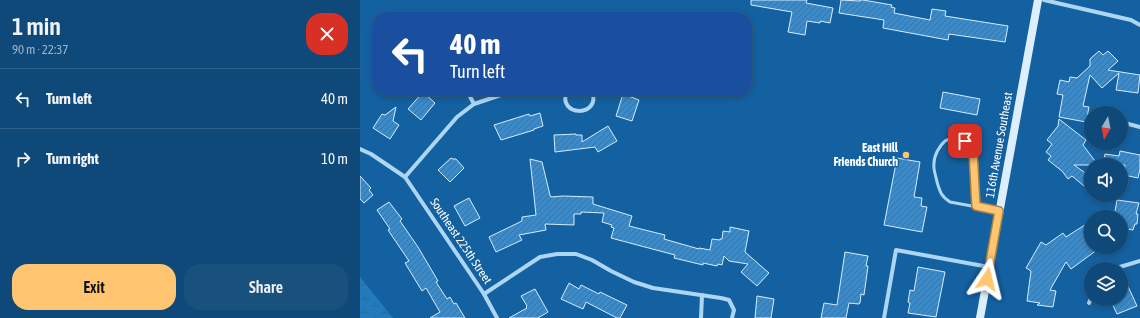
<!DOCTYPE html>
<html lang="en">
<head>
<meta charset="utf-8">
<style>
	:root { --surface:#0f4979; --page:#18507e; --text:#f1f3f6; --muted:#9bb2c6; --line:#2f618a; --accent:#ffc570 }
	body { margin:0; font-family:"Asap Condensed",sans-serif; background:var(--page); color:var(--text); height:100vh; display:flex; flex-direction:column; font-size:15px; white-space:nowrap }
	* { box-sizing:border-box; margin:0 }
	p { font-size:13px; color:var(--muted) }
	.icon { flex:none; width:22px; height:22px; fill:none; stroke:currentColor; stroke-width:2; stroke-linecap:round; stroke-linejoin:round }
	.map { position:relative; flex:1; overflow:hidden }
	.drawer { display:flex; flex-direction:column; background:var(--surface); width:360px }
	.drawer>* { flex:none }
	.guide { position:absolute; left:12px; top:12px; width:380px; height:84px; border-radius:16px; box-shadow:0 2px 6px #0003,0 0 0 1px var(--line); background:#1a4fa0; color:#fff; overflow:hidden }
	.needle { width:26px; rotate:190deg }
	.fabs { position:absolute; left:724px; top:106px; display:grid; gap:8px }
	.fabs a { display:grid; place-items:center; width:44px; height:44px; border-radius:50%; background:var(--surface); box-shadow:0 2px 6px #0003,0 0 0 1px var(--line); font-size:20px }
	.pin { position:absolute; display:grid; place-items:center; width:34px; height:34px; color:#fff; margin:-17px; border-radius:8px; box-shadow:0 2px 6px #0006 }
	.me { position:absolute; width:44px; margin:-22px; rotate:10deg; stroke-linejoin:round; filter:drop-shadow(0 0 3px #0008) }
	.turn { display:flex; align-items:center; gap:14px; height:84px; padding:0 12px; font-size:18px }
	.turn .icon { width:52px; height:52px; stroke-width:2.5 }
	.turn b { display:block; font-size:28px; line-height:34px }
	.round { display:grid; place-items:center; flex:none; width:42px; height:42px; border-radius:16px; background:var(--page) }
	.head { display:flex; align-items:center; justify-content:space-between; height:68px; padding:0 12px }
	h1 { font-size:24px; font-weight:600; line-height:30px }
	.button { display:flex; gap:8px; margin-top:auto; padding:8px 12px }
	.button a { flex:1; height:46px; border-radius:16px; background:var(--accent); color:#111; font-size:16px; font-weight:600; line-height:46px; text-align:center }
	.button a+a { background:var(--page); color:var(--text) }
	ul { padding:0; list-style:none }
	li { display:flex; align-items:center; gap:12px; height:60px; padding:0 12px; border-top:1px solid var(--line) }
	li div { flex:1 }
	li b { display:block; font-size:15px }
	li em { font-style:normal }
	main { display:flex; flex:1; min-height:0 }
	.map>svg:first-child { display:block }
	.wetland { fill:url(#wetland-marsh) }
	.building { fill:url(#building-hatch); stroke:#d6ecfe }
	.lines { fill:none; stroke-linecap:round; stroke-linejoin:round }
	.service { stroke:#add5f4; stroke-width:3 }
	.minor { stroke:#add5f4; stroke-width:4 }
	.secondary { stroke:#ddeffd; stroke-width:8 }
	.route-casing { stroke:#a68049; stroke-width:10 }
	.route { stroke:#ffc570; stroke-width:7 }
	.poi-dot { fill:#ffc570; stroke:#1461a1; stroke-width:1.5 }
	.labels { text-anchor:middle; stroke-width:3; stroke-linejoin:round; paint-order:stroke }
	.street-label { font-size:12px; fill:#fff; stroke:#1461a1 }
	.poi-label { font-size:12px; font-weight:bold; fill:#fff; stroke:#1461a1; text-anchor:end }
</style>
</head>
<body>
<main>
<section class="drawer">
<div class="head"><div><h1>1 min</h1><p>90 m · 22:37</p></div><a class="round" style="background:#d93025;color:#fff"><svg class="icon" aria-label="close" viewBox="0 0 24 24"><path d="M6 6l12 12M18 6L6 18"/></svg></a></div>
<ul>
<li><svg class="icon" aria-label="left" viewBox="0 0 24 24"><path d="M17 20v-9H6M10 6l-5 5 5 5"/></svg><div><b>Turn left</b></div><em>40 m</em></li>
<li><svg class="icon" aria-label="right" viewBox="0 0 24 24"><path d="M7 20v-9h11M14 6l5 5-5 5"/></svg><div><b>Turn right</b></div><em>10 m</em></li>
</ul>
<div class="button"><a>Exit</a><a>Share</a></div>
</section>
<div class="map">
<svg width="780" height="318" viewBox="0 0 780 318">
	<defs>
		<pattern id="wetland-marsh" width="20" height="14" patternUnits="userSpaceOnUse"><rect width="20" height="14" fill="#237bbe"/><path d="M1 5h8M5 5V1M11 12h8M15 12V8" fill="none" stroke="#35668b"/></pattern>
		<pattern id="building-hatch" width="6" height="6" patternUnits="userSpaceOnUse"><rect width="6" height="6" fill="#3d8ac7"/><path d="M-1 1l2-2M0 6l6-6M5 7l2-2" fill="none" stroke="#437196"/></pattern>
	</defs>
	<rect width="100%" height="100%" fill="#1461a1"/>
	<!-- wetland -->
	<path class="wetland" d="M 0,277 L 33,318 L 0,318 Z"/>
	<!-- building -->
	<g class="building">
		<path d="M 391,0 L 447,0 L 446,3 L 473,8 L 470,23 L 460,21 L 460,23 L 447,21 L 445,35 L 428,32 L 432,12 L 391,5 Z"/>
		<path d="M 481,0 L 500,1 L 500,0 L 503,0 L 532,5 L 531,7 L 535,8 L 534,13 L 570,20 L 572,9 L 586,11 L 585,16 L 648,26 L 645,42 L 589,34 L 588,40 L 523,28 L 524,20 L 479,13 Z"/>
		<path d="M 739,51 L 743,55 L 748,51 L 758,61 L 748,70 L 780,75 L 778,93 L 756,90 L 759,73 L 742,88 L 730,75 L 723,106 L 729,107 L 726,122 L 699,117 L 703,95 L 697,94 L 700,80 L 709,82 L 710,77 L 717,78 L 730,66 L 730,59 Z"/>
		<path d="M 63,92 L 75,103 L 61,120 L 48,109 Z"/>
		<path d="M 583,92 L 620,99 L 617,115 L 580,108 Z"/>
		<path d="M 263,94 L 279,100 L 272,121 L 256,116 Z"/>
		<path d="M 36,107 L 33,121 L 39,125 L 30,139 L 13,128 L 22,114 L 25,115 Z"/>
		<path d="M 180,113 L 183,126 L 174,129 L 174,130 L 141,140 L 134,125 L 169,114 L 170,116 Z"/>
		<path d="M 699,119 L 726,140 L 723,145 L 738,165 L 714,165 L 731,177 L 724,186 L 712,176 L 708,179 L 702,171 L 688,160 L 691,156 L 686,152 L 692,144 L 687,140 L 698,126 Z"/>
		<path d="M 248,126 L 257,141 L 238,152 L 235,147 L 195,152 L 194,135 L 216,134 L 216,135 L 222,135 L 222,142 Z"/>
		<path d="M 760,151 L 780,155 L 780,169 L 778,178 L 764,175 L 765,165 L 743,165 L 745,154 L 759,156 Z"/>
		<path d="M 91,158 L 93,159 L 96,159 L 104,168 L 90,182 L 78,170 Z"/>
		<path d="M 537,158 L 560,162 L 554,197 L 562,198 L 561,206 L 567,207 L 562,232 L 524,225 Z"/>
		<path d="M 170,159 L 182,162 L 190,195 L 191,197 L 203,196 L 233,197 L 233,204 L 272,216 L 269,226 L 305,235 L 304,239 L 339,249 L 339,248 L 350,250 L 352,239 L 360,240 L 360,239 L 362,239 L 363,231 L 370,232 L 370,227 L 389,231 L 385,252 L 409,273 L 397,286 L 381,272 L 388,264 L 369,261 L 364,256 L 362,265 L 358,264 L 357,266 L 343,263 L 343,265 L 314,258 L 315,255 L 251,238 L 254,228 L 251,227 L 252,225 L 242,222 L 244,213 L 221,212 L 221,214 L 214,214 L 214,225 L 185,224 L 186,230 L 159,235 L 162,240 L 136,252 L 129,237 L 162,221 L 162,217 L 176,215 Z"/>
		<path d="M 0,176 L 11,188 L 9,190 L 13,195 L 4,203 L 0,199 Z"/>
		<path d="M 109,198 L 120,218 L 105,226 L 94,206 Z"/>
		<path d="M 757,200 L 779,203 L 776,214 L 778,214 L 777,224 L 775,224 L 773,230 L 761,228 L 761,217 L 754,217 Z"/>
		<path d="M 29,202 L 42,219 L 40,221 L 58,247 L 78,281 L 76,282 L 87,299 L 90,297 L 94,304 L 96,303 L 105,318 L 70,318 L 80,312 L 66,288 L 62,291 L 45,263 L 49,261 L 28,230 L 30,229 L 17,210 Z"/>
		<path d="M 731,221 L 731,247 L 741,247 L 711,269 L 706,262 L 690,290 L 696,291 L 693,307 L 677,305 L 680,303 L 667,301 L 671,271 L 666,268 L 681,242 L 686,245 L 703,233 L 706,237 Z"/>
		<path d="M 485,252 L 508,256 L 506,266 L 508,266 L 504,295 L 501,294 L 500,303 L 499,304 L 489,303 L 486,318 L 461,318 L 464,303 L 477,305 Z"/>
		<path d="M 558,267 L 585,272 L 576,317 L 548,313 L 550,303 L 548,302 L 550,290 L 554,291 Z"/>
		<path d="M 761,271 L 777,306 L 757,314 L 750,299 L 761,299 Z"/>
		<path d="M 209,283 L 219,289 L 221,285 L 239,294 L 240,292 L 267,305 L 260,318 L 257,318 L 226,302 L 223,309 L 201,299 Z"/>
		<path d="M 175,289 L 188,312 L 178,318 L 149,318 L 167,308 L 166,307 L 167,306 L 161,296 Z"/>
		<path d="M 397,296 L 414,299 L 411,318 L 395,318 Z"/>
	</g>
	<g class="lines">
		<!-- service -->
		<path class="service" d="M 616,206 L 613,151 C 612,148 611,145 608,143 C 602,139 591,137 585,141 C 579,146 574,156 574,163 C 573,170 576,176 577,182 C 580,192 581,196 590,202 L 639,211"/>
		<!-- minor -->
		<g class="minor">
			<path d="M 684,0 L 771,20 L 780,25"/>
			<path d="M 107,91 L 114,104"/>
			<path d="M 194,91 L 205,93"/>
			<path d="M 207,91 C 196,117 242,118 232,91"/>
			<path d="M 761,122 L 780,127"/>
			<path d="M 0,149 L 11,154 L 45,177 L 124,294 L 137,318"/>
			<path d="M 45,177 L 97,117 L 114,104 L 144,94 L 158,91"/>
			<path d="M 753,269 L 780,261"/>
			<path d="M 124,294 L 180,257 L 197,254 L 216,254 L 232,260 L 251,271 L 274,282 L 293,288 L 361,298 L 369,300 L 374,310 L 372,318"/>
			<path d="M 729,303 L 731,298"/>
			<path d="M 341,318 L 342,295"/>
			<path d="M 524,318 L 536,250 L 629,267"/>
		</g>
		<!-- secondary -->
		<path class="secondary" d="M 620,318 L 678,0"/>
	</g>
	<g class="lines">
		<defs>
			<path id="route" d="M 605,141 L 610,144 L 613,151 L 616,206 L 639,211 L 627,279"/>
		</defs>
		<!-- route casing -->
		<use href="#route" class="route-casing"/>
		<!-- route -->
		<use href="#route" class="route"/>
	</g>
	<!-- markers -->
	<circle class="poi-dot" cx="546" cy="155" r="4"/>
	<g class="labels">
		<!-- street labels -->
		<g class="street-label">
			<text transform="translate(639 145) rotate(-80)" y="4">116th Avenue Southeast</text>
			<text transform="translate(101 241) rotate(56)" y="4">Southeast 225th Street</text>
		</g>
		<!-- poi labels -->
		<g class="poi-label">
			<text x="538" y="152">East Hill<tspan x="538" dy="14">Friends Church</tspan></text>
		</g>
	</g>
</svg>
<div class="fabs">
<a><svg class="needle" viewBox="-14 -14 28 28"><path d="M0-13l5 13h-10z" fill="#e53935"/><path d="M0 13l5-13h-10z" fill="#9bb2c6"/></svg></a>
<a><svg class="icon" aria-label="sound" viewBox="0 0 24 24"><path d="M4 9h4l5-4v14l-5-4H4zM17 9q2 3 0 6"/></svg></a>
<a><svg class="icon" aria-label="search" viewBox="0 0 24 24"><circle cx="10" cy="10" r="6"/><path d="M15 15l6 6"/></svg></a>
<a><svg class="icon" aria-label="layers" viewBox="0 0 24 24"><path d="M12 4l9 5-9 5-9-5zM3 14l9 5 9-5"/></svg></a>
</div>
<div class="pin" style="left:605px;top:141px;background:#d93025"><svg class="icon" aria-label="arrive" viewBox="0 0 24 24"><path d="M6 21V4h12l-3 4 3 4H6"/></svg></div>
<svg class="me" style="left:627px;top:279px" viewBox="-20 -20 40 40"><path d="M0-17L14 15 0 8-14 15z" fill="#ffc570" stroke="#fff" stroke-width="4"/></svg>
<div class="guide">
<div class="turn"><svg class="icon" aria-label="left" viewBox="0 0 24 24"><path d="M17 20v-9H6M10 6l-5 5 5 5"/></svg><div><b>40 m</b>Turn left</div></div>
</div>
</div>
</main>
</body>
</html>
